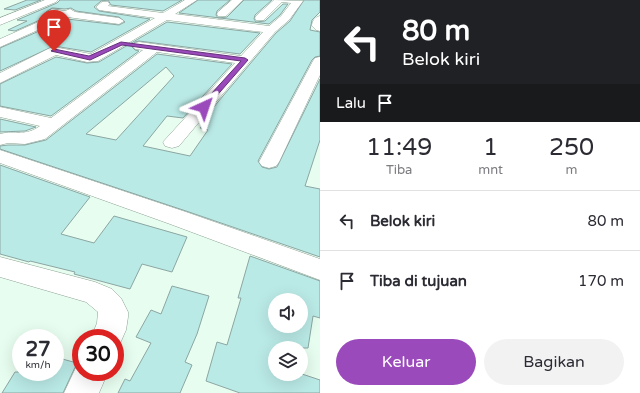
<!DOCTYPE html>
<html lang="id">
<head>
<meta charset="utf-8">
<style>
	:root { --surface:#fff; --page:#f2f2f3; --text:#2b2b33; --muted:#7c7c81; --line:#e1e1e2; --accent:#9a4abb }
	body { margin:0; font-family:"Varela Round",sans-serif; background:var(--page); color:var(--text); height:100vh; display:flex; flex-direction:column; font-size:15px; white-space:nowrap }
	* { box-sizing:border-box; margin:0 }
	p { font-size:13px; color:var(--muted) }
	.icon { flex:none; width:22px; height:22px; fill:none; stroke:currentColor; stroke-width:2; stroke-linecap:round; stroke-linejoin:round }
	.map { position:relative; flex:1; overflow:hidden }
	.drawer { display:flex; flex-direction:column; background:var(--surface); width:320px }
	.drawer>* { flex:none }
	.guide { background:#202124; color:#fff; overflow:hidden }
	.controls { position:absolute; left:268px; top:293px; display:grid; gap:8px }
	.controls a { display:grid; place-items:center; width:40px; height:40px; border-radius:50%; background:var(--surface); box-shadow:0 4px 16px #0002; font-size:20px }
	.speed { position:absolute; left:12px; top:329px; display:flex; gap:8px; font-size:20px; font-weight:700; text-align:center }
	.speed>* { display:grid; place-content:center; width:52px; height:52px; border-radius:50%; background:var(--surface); box-shadow:0 4px 16px #0002; line-height:1 }
	.speed small { font-size:10px; font-weight:400 }
	.speed .limit { border:6px solid #d22; background:#fff; color:#111 }
	.pin { position:absolute; display:grid; place-items:center; width:34px; height:34px; color:#fff; margin:-41px -17px; border-radius:50% 50% 50% 0; rotate:-45deg; box-shadow:0 0 4px #0007 }
	.pin .icon { rotate:45deg }
	.me { position:absolute; width:44px; margin:-22px; rotate:42deg; stroke-linejoin:round; filter:drop-shadow(0 0 3px #0008) }
	.turn { display:flex; align-items:center; gap:14px; height:84px; padding:0 16px; font-size:18px }
	.turn .icon { width:52px; height:52px; stroke-width:2.5 }
	.turn b { display:block; font-size:28px; line-height:34px }
	.then { display:flex; align-items:center; height:38px; padding:0 16px; background:#0003; gap:8px; font-size:15px }
	.eta { display:flex; justify-content:space-evenly; align-items:center; height:68px; text-align:center }
	.eta b { font-size:24px; font-weight:600; line-height:28px }
	.button { display:flex; gap:8px; margin-top:auto; padding:8px 16px }
	.button a { flex:1; height:46px; border-radius:24px; background:var(--accent); color:#fff; font-size:16px; font-weight:600; line-height:46px; text-align:center }
	.button a+a { background:var(--page); color:var(--text) }
	ul { padding:0; list-style:none }
	li { display:flex; align-items:center; gap:12px; height:60px; padding:0 16px; border-top:1px solid var(--line) }
	li div { flex:1 }
	li b { display:block; font-size:15px }
	li em { font-style:normal }
	main { display:flex; flex:1; min-height:0 }
	.map>svg:first-child { display:block }
	.building { fill:#baeae6; stroke:#8ca6a3; fill-rule:evenodd }
	.lines { fill:none; stroke-linecap:round; stroke-linejoin:round }
	.minor-casing { stroke:#8da195; stroke-width:1 }
	.minor { fill:#fff; fill-rule:evenodd }
	.route { fill:#9a4abb; stroke:#64307a }
</style>
</head>
<body>
<main>
<div class="map">
<svg width="320" height="393" viewBox="0 0 320 393">
	<rect width="100%" height="100%" fill="#e7fdef"/>
	<!-- building -->
	<g class="building">
		<path d="M 27,0 L 41,0 L 15,10 L 4,9 Z"/>
		<path d="M 60,0 L 182,0 L 163,11 L 111,5 L 108,0 L 101,1 L 94,7 L 99,11 L 150,19 L 91,52 L 54,46 L 0,71 L 0,48 L 67,19 L 119,25 L 125,22 L 119,17 L 76,11 L 71,8 L 65,9 L 52,8 L 46,12 L 49,16 L 15,31 L 8,30 L 27,21 L 17,20 L 57,3 Z"/>
		<path d="M 198,0 L 230,0 L 217,11 L 216,15 L 218,18 L 227,17 L 244,0 L 272,0 L 255,15 L 254,19 L 256,22 L 265,21 L 283,4 L 288,4 L 280,15 L 269,24 L 179,13 Z"/>
		<path d="M 304,0 L 320,0 L 320,12 L 312,20 L 310,30 L 320,32 L 320,56 L 315,57 L 312,60 L 258,161 L 262,167 L 269,169 L 277,167 L 320,79 L 320,140 L 305,186 L 320,189 L 320,257 L 186,211 L 0,149 L 0,146 L 8,145 L 25,145 L 46,140 L 157,54 L 232,64 L 183,118 L 167,116 L 143,146 L 190,156 L 208,130 L 200,128 L 205,122 L 202,121 L 276,33 L 290,21 ZM 166,67 L 174,76 L 116,140 L 86,134 Z"/>
		<path d="M 167,22 L 260,33 L 240,54 L 139,41 L 135,42 L 132,47 L 135,50 L 139,51 L 51,116 L 0,106 L 0,84 L 56,57 L 87,63 L 99,62 Z"/>
		<path d="M 0,119 L 36,127 L 25,131 L 0,132 Z"/>
		<path d="M 0,165 L 90,197 L 61,234 L 94,243 L 114,216 L 187,237 L 172,272 L 142,264 L 130,289 L 74,274 L 75,272 L 30,261 L 29,262 L 0,254 Z"/>
		<path d="M 250,256 L 320,281 L 320,318 L 313,316 L 308,348 L 275,348 L 275,374 L 302,374 L 320,380 L 320,393 L 240,393 L 206,381 L 217,342 L 227,345 L 241,298 L 238,298 ZM 275,300 L 301,300 L 301,326 L 275,326 Z"/>
		<path d="M 172,286 L 209,296 L 197,334 L 185,362 L 192,365 L 180,393 L 118,393 L 125,379 L 130,381 L 151,343 L 136,337 L 151,310 L 161,314 Z"/>
		<path d="M 55,357 L 77,363 L 63,393 L 2,393 L 15,372 L 55,372 Z"/>
	</g>
	<g class="lines">
		<defs>
			<g id="minor">
				<path d="M 45,0 L 58,0 L 56,2 L 0,25 L 0,18 Z"/>
				<path d="M 185,0 L 197,0 L 175,14 L 269,26 L 281,16 L 291,3 L 282,2 L 264,20 L 256,20 L 255,18 L 256,16 L 274,0 L 303,1 L 289,20 L 275,32 L 179,146 L 172,148 L 165,146 L 163,142 L 235,63 L 157,52 L 45,139 L 25,144 L 8,143 L 0,145 L 0,134 C 16,130 25,137 40,126 L 0,117 L 0,107 L 51,118 L 143,50 L 135,49 L 133,46 L 135,43 L 139,42 L 241,56 L 263,32 L 167,20 L 98,61 L 87,62 L 56,55 L 0,83 L 0,73 L 50,48 L 54,47 L 91,54 L 155,18 L 99,10 L 96,7 L 102,2 L 108,2 L 110,4 L 108,6 L 163,13 Z"/>
				<path d="M 232,0 L 243,0 L 226,16 L 218,16 L 217,14 L 218,12 Z"/>
				<path d="M 52,9 L 65,11 L 70,9 L 75,12 L 119,18 L 124,21 L 119,24 L 67,17 L 0,47 L 0,39 L 54,15 L 48,14 L 47,12 Z"/>
				<path d="M 320,16 L 320,31 L 316,30 L 312,26 C 312,21 315,17 320,16 Z"/>
				<path d="M 320,57 L 320,75 L 279,162 L 276,166 L 269,168 L 262,166 L 259,162 L 313,61 L 315,58 Z"/>
				<path d="M 0,150 L 186,212 L 320,259 L 320,280 L 170,224 L 0,163 Z"/>
				<path d="M 0,257 L 95,282 L 112,289 L 121,298 L 128,312 L 128,317 L 126,330 L 118,348 L 115,349 L 115,338 L 91,338 L 97,323 L 98,312 L 86,302 L 0,277 Z"/>
				<path d="M 81,360 L 81,372 L 108,372 L 99,393 L 64,393 L 79,361 Z"/>
			</g>
		</defs>
		<!-- minor casing -->
		<use href="#minor" class="minor-casing"/>
		<!-- minor -->
		<use href="#minor" class="minor"/>
	</g>
	<!-- route -->
	<path class="route" d="M 121,42 L 245,58 L 248,60 L 206,108 L 201,108 L 201,105 L 241,61 L 122,45 L 90,60 L 51,51 L 54,49 L 89,56 Z"/>
</svg>
<div class="controls">
<a><svg class="icon" aria-label="sound" viewBox="0 0 24 24"><path d="M4 9h4l5-4v14l-5-4H4zM17 9q2 3 0 6"/></svg></a>
<a><svg class="icon" aria-label="layers" viewBox="0 0 24 24"><path d="M12 4l9 5-9 5-9-5zM3 14l9 5 9-5"/></svg></a>
</div>
<div class="speed"><div>27<small>km/h</small></div><div class="limit">30</div></div>
<div class="pin" style="left:54px;top:51px;background:#d93025"><svg class="icon" aria-label="arrive" viewBox="0 0 24 24"><path d="M6 21V4h12l-3 4 3 4H6"/></svg></div>
<svg class="me" style="left:204px;top:107px" viewBox="-20 -20 40 40"><path d="M0-17L14 15 0 8-14 15z" fill="#9a4abb" stroke="#fff" stroke-width="4"/></svg>
</div>
<section class="drawer">
<div class="guide">
<div class="turn"><svg class="icon" aria-label="left" viewBox="0 0 24 24"><path d="M17 20v-9H6M10 6l-5 5 5 5"/></svg><div><b>80 m</b>Belok kiri</div></div>
<div class="then">Lalu<svg class="icon" aria-label="arrive" viewBox="0 0 24 24"><path d="M6 21V4h12l-3 4 3 4H6"/></svg></div>
</div>
<div class="eta">
<div><b>11:49</b><p>Tiba</p></div>
<div><b>1</b><p>mnt</p></div>
<div><b>250</b><p>m</p></div>
</div>
<ul>
<li><svg class="icon" aria-label="left" viewBox="0 0 24 24"><path d="M17 20v-9H6M10 6l-5 5 5 5"/></svg><div><b>Belok kiri</b></div><em>80 m</em></li>
<li><svg class="icon" aria-label="arrive" viewBox="0 0 24 24"><path d="M6 21V4h12l-3 4 3 4H6"/></svg><div><b>Tiba di tujuan</b></div><em>170 m</em></li>
</ul>
<div class="button"><a>Keluar</a><a>Bagikan</a></div>
</section>
</main>
</body>
</html>
